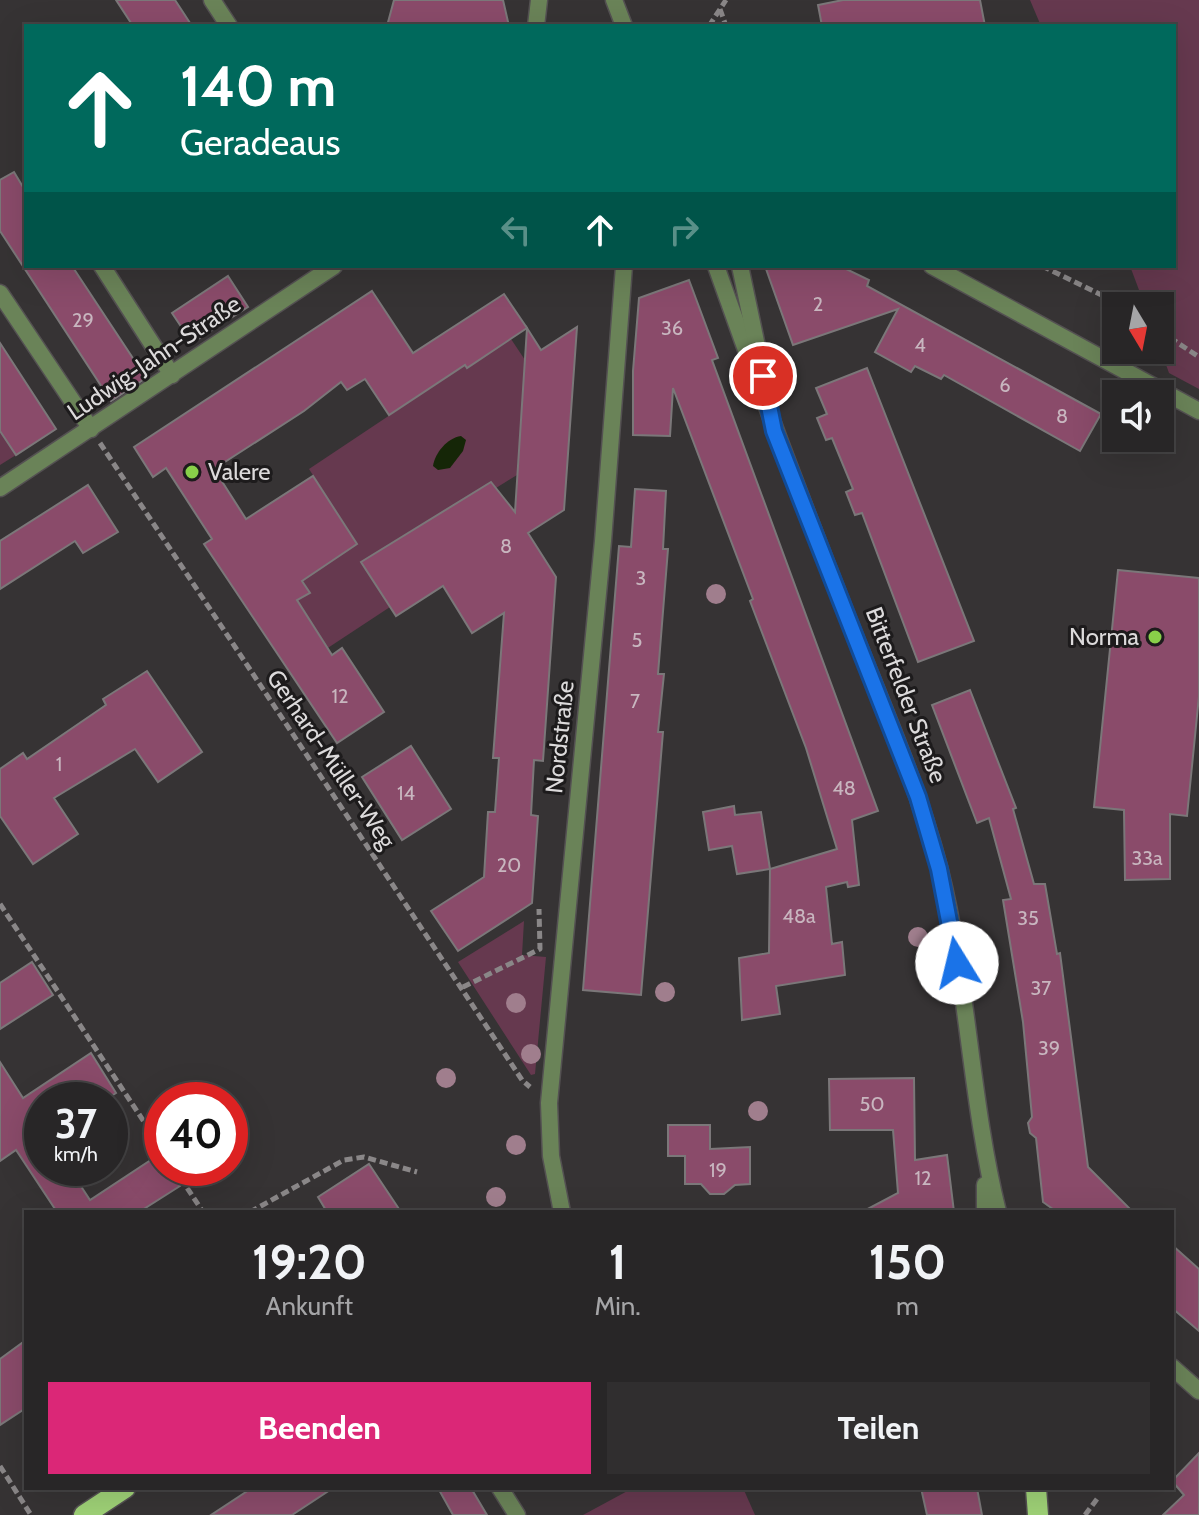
<!DOCTYPE html>
<html lang="de">
<head>
<meta charset="utf-8">
<style>
	:root { --surface:#282627; --page:#302e2f; --text:#f1f3f6; --muted:#a5a5a7; --line:#444344; --accent:#db2777 }
	body { margin:0; font-family:Cabin,sans-serif; background:var(--page); color:var(--text); height:100vh; display:flex; flex-direction:column; font-size:30px; white-space:nowrap }
	* { box-sizing:border-box; margin:0 }
	p { font-size:26px; color:var(--muted) }
	.icon { flex:none; width:44px; height:44px; fill:none; stroke:currentColor; stroke-width:2; stroke-linecap:round; stroke-linejoin:round }
	.map { position:relative; flex:1; overflow:hidden }
	.details { position:absolute; left:24px; top:1210px; width:1150px; height:280px; display:flex; flex-direction:column; background:var(--surface); border-radius:0px; box-shadow:0 8px 32px #0002,0 0 0 2px var(--line) }
	.details>* { flex:none }
	.guide { position:absolute; left:24px; top:24px; width:1152px; height:244px; border-radius:0px; box-shadow:0 8px 32px #0002,0 0 0 2px var(--line); background:#00695c; color:#fff; overflow:hidden }
	.needle { width:52px; rotate:170deg }
	.fabs { position:absolute; left:1102px; top:292px; display:grid; gap:16px }
	.fabs a { display:grid; place-items:center; width:72px; height:72px; border-radius:0px; background:var(--surface); box-shadow:0 8px 32px #0002,0 0 0 2px var(--line); font-size:40px }
	.speed { position:absolute; left:24px; top:1082px; display:flex; gap:16px; font-size:40px; font-weight:700; text-align:center }
	.speed>* { display:grid; place-content:center; width:104px; height:104px; border-radius:50%; background:var(--surface); box-shadow:0 8px 32px #0002,0 0 0 2px var(--line); line-height:1 }
	.speed small { font-size:20px; font-weight:400 }
	.speed .limit { border:12px solid #d22; background:#fff; color:#111 }
	.pin { position:absolute; display:grid; place-items:center; width:68px; height:68px; color:#fff; margin:-34px; border:4px solid #fff; border-radius:50%; box-shadow:0 2px 8px #0007 }
	.me { position:absolute; width:88px; margin:-44px; rotate:351deg; stroke-linejoin:round; filter:drop-shadow(0 0 6px #0008) }
	.turn { display:flex; align-items:center; gap:28px; height:168px; padding:0 24px; font-size:36px }
	.turn .icon { width:104px; height:104px; stroke-width:2.5 }
	.turn b { display:block; font-size:56px; line-height:68px }
	.lanes { display:flex; align-items:center; height:76px; padding:0 24px; background:#0003; justify-content:center; gap:40px; direction:ltr }
	.lanes .off { opacity:.35 }
	.eta { display:flex; justify-content:space-evenly; align-items:center; height:136px; text-align:center }
	.eta b { font-size:48px; font-weight:700; line-height:56px }
	.cta { display:flex; gap:16px; margin-top:auto; padding:16px 24px }
	.cta a { flex:1; height:92px; border-radius:0px; background:var(--accent); color:#fff; font-size:32px; font-weight:700; line-height:92px; text-align:center }
	.cta a+a { background:var(--page); color:var(--text) }
	.map>svg:first-child { display:block }
	.green { fill:#66394f }
	.water { fill:#152607 }
	.building { fill:#8a4b6a; stroke:#7b7779; stroke-width:2 }
	.lines { fill:none; stroke-linecap:round; stroke-linejoin:round }
	.service-casing { stroke:#545152; stroke-width:19 }
	.minor-casing { stroke:#545152; stroke-width:19 }
	.tertiary-casing { stroke:#545152; stroke-width:19 }
	.primary-casing { stroke:#545152; stroke-width:23 }
	.path { stroke:#8a8788; stroke-width:5; stroke-dasharray:8 4; stroke-linecap:butt }
	.service { stroke:#6a8358; stroke-width:16 }
	.minor { stroke:#6a8358; stroke-width:16 }
	.tertiary { stroke:#6a8358; stroke-width:16 }
	.primary { stroke:#9fd277; stroke-width:20 }
	.tree { fill:#a07e8d }
	.route-casing { stroke:#114b97; stroke-width:20 }
	.route { stroke:#1a73e8; stroke-width:14 }
	.poi-dot { fill:#89cf49; stroke:#1d1b1c; stroke-width:3 }
	.labels { text-anchor:middle; stroke-width:6; stroke-linejoin:round; paint-order:stroke }
	.number-label { font-size:20px; fill:#c8b6bf }
	.street-label { font-size:24px; fill:#dcdadb; stroke:#1d1b1c }
	.poi-label { font-size:24px; fill:#dcdadb; stroke:#1d1b1c; text-anchor:start }
</style>
</head>
<body>
<div class="map">
<svg width="1199" height="1515" viewBox="0 0 1199 1515">
	<rect width="100%" height="100%" fill="#363334"/>
	<!-- green -->
	<g class="green">
		<path d="M 1030,0 L 1199,0 L 1199,389 L 1169,373 L 1160,348 L 1160,306 L 1145,306 L 1130,266 L 1174,266 L 1174,26 L 1041,26 Z"/>
		<path d="M 509,336 L 525,360 L 517,475 L 496,488 L 491,482 L 423,535 L 417,527 L 388,545 L 393,555 L 367,571 L 390,607 L 308,661 L 293,638 L 313,625 L 297,600 L 310,592 L 293,567 L 323,567 L 357,544 L 309,469 L 465,365 L 468,368 Z"/>
		<path d="M 0,431 L 16,455 L 0,465 Z"/>
		<path d="M 524,921 L 522,955 L 546,957 L 535,1074 L 531,1075 L 458,962 Z"/>
		<path d="M 633,1488 L 743,1488 L 755,1515 L 583,1515 Z"/>
	</g>
	<!-- water -->
	<path class="water" d="M 461,436 L 466,440 L 463,451 L 450,468 L 438,470 L 433,466 C 435,453 447,438 461,436 Z"/>
	<!-- building -->
	<g class="building">
		<path d="M 116,0 L 175,0 L 192,26 L 133,26 Z"/>
		<path d="M 394,0 L 503,0 L 509,26 L 387,26 Z"/>
		<path d="M 843,0 L 980,0 L 985,26 L 822,26 L 818,5 Z"/>
		<path d="M 14,172 L 26,192 L 26,266 L 72,266 L 146,378 L 111,401 L 0,231 L 0,180 Z"/>
		<path d="M 765,266 L 840,266 L 869,280 L 867,286 L 1101,414 L 1080,451 L 944,375 L 941,379 L 915,366 L 911,372 L 875,352 L 898,309 L 793,345 Z"/>
		<path d="M 228,276 L 248,307 L 192,343 L 172,313 Z"/>
		<path d="M 689,280 L 718,358 L 712,360 L 878,811 L 852,820 L 859,885 L 848,887 L 847,882 L 826,887 L 832,944 L 842,942 L 845,975 L 776,986 L 780,1014 L 742,1020 L 739,958 L 769,953 L 770,869 L 837,849 L 806,748 L 750,601 L 753,599 L 673,388 L 670,436 L 633,435 L 633,371 L 639,298 Z"/>
		<path d="M 372,291 L 413,353 L 504,294 L 527,328 L 467,368 L 465,365 L 389,415 L 365,379 L 347,390 L 341,382 L 304,411 L 214,469 L 246,519 L 313,476 L 357,544 L 302,581 L 310,593 L 297,600 L 332,655 L 342,648 L 384,712 L 337,743 L 204,544 L 212,539 L 166,468 L 153,477 L 134,447 Z"/>
		<path d="M 577,327 L 564,510 L 528,533 L 556,577 L 543,761 L 534,760 L 531,815 L 538,816 L 532,903 L 458,951 L 431,911 L 484,877 L 488,812 L 495,812 L 499,758 L 493,758 L 504,613 L 472,633 L 443,586 L 396,616 L 361,562 L 491,482 L 515,512 L 527,328 L 541,350 Z"/>
		<path d="M 0,343 L 56,429 L 16,455 L 0,431 Z"/>
		<path d="M 867,368 L 974,641 L 918,662 L 862,513 L 855,515 L 846,492 L 853,489 L 832,438 L 826,440 L 817,418 L 827,414 L 816,388 Z"/>
		<path d="M 88,485 L 118,532 L 83,553 L 75,541 L 0,589 L 0,541 Z"/>
		<path d="M 635,489 L 666,491 L 663,549 L 668,549 L 658,674 L 664,674 L 658,732 L 663,732 L 641,995 L 583,990 L 619,546 L 631,547 Z"/>
		<path d="M 1118,570 L 1199,578 L 1199,696 L 1187,816 L 1170,814 L 1170,879 L 1125,880 L 1124,810 L 1094,807 Z"/>
		<path d="M 147,671 L 202,752 L 158,782 L 135,749 L 54,798 L 78,834 L 33,864 L 0,816 L 0,769 L 23,753 L 27,759 L 106,705 L 103,699 Z"/>
		<path d="M 970,690 L 1016,808 L 1013,809 L 1034,884 L 1045,884 L 1057,954 L 1060,953 L 1088,1167 L 1133,1212 L 1057,1212 L 1043,1202 L 1036,1138 L 1030,1133 L 1028,1123 L 1032,1117 L 1023,1022 L 1003,900 L 1011,899 L 989,818 L 977,823 L 932,705 Z"/>
		<path d="M 411,746 L 451,809 L 402,840 L 362,777 Z"/>
		<path d="M 734,806 L 735,815 L 761,812 L 770,869 L 737,874 L 732,846 L 709,850 L 703,812 Z"/>
		<path d="M 32,962 L 53,995 L 0,1029 L 0,983 Z"/>
		<path d="M 91,1053 L 116,1093 L 105,1100 L 42,1100 L 42,1168 L 69,1168 L 90,1200 L 160,1154 L 162,1168 L 169,1168 L 180,1186 L 139,1212 L 57,1212 L 16,1150 L 0,1161 L 0,1062 L 23,1098 Z"/>
		<path d="M 914,1078 L 915,1160 L 947,1155 L 954,1212 L 862,1212 L 898,1193 L 893,1130 L 830,1130 L 829,1079 Z"/>
		<path d="M 668,1125 L 710,1125 L 710,1149 L 750,1147 L 750,1184 L 735,1185 L 724,1194 L 710,1194 L 701,1184 L 685,1184 L 685,1156 L 668,1156 Z"/>
		<path d="M 369,1164 L 401,1212 L 327,1212 L 318,1197 Z"/>
		<path d="M 1172,1245 L 1199,1269 L 1199,1331 L 1172,1308 Z"/>
		<path d="M 26,1340 L 26,1408 L 0,1425 L 0,1359 Z"/>
		<path d="M 1199,1453 L 1199,1515 L 1163,1515 L 1184,1495 L 1172,1481 Z"/>
		<path d="M 252,1488 L 333,1488 L 292,1515 L 211,1515 Z"/>
		<path d="M 438,1488 L 471,1488 L 487,1515 L 453,1515 Z"/>
		<path d="M 921,1488 L 977,1488 L 982,1515 L 927,1515 Z"/>
	</g>
	<g class="lines">
		<defs>
			<g id="service">
				<path d="M 536,26 L 539,0"/>
				<path d="M 102,266 L 172,375"/>
				<path d="M 500,1488 L 517,1515"/>
			</g>
			<g id="minor">
				<path d="M 212,0 L 229,26"/>
				<path d="M 0,293 L 91,429"/>
				<path d="M 0,488 L 334,266"/>
				<path d="M 562,1212 L 551,1156 L 549,1103 L 603,541 L 624,266"/>
				<path d="M 1172,1367 L 1199,1391"/>
			</g>
			<g id="tertiary">
				<path d="M 614,0 L 624,26"/>
				<path d="M 716,266 C 757,382 800,497 845,611 C 878,696 916,779 939,867 C 968,980 970,1099 998,1212"/>
				<path d="M 740,266 L 762,370"/>
				<path d="M 932,266 L 1199,411"/>
				<path d="M 985,1212 L 985,1185"/>
			</g>
			<g id="primary">
				<path d="M 1036,1488 L 1038,1515"/>
				<path d="M 84,1515 L 125,1488"/>
			</g>
		</defs>
		<!-- service casing -->
		<use href="#service" class="service-casing"/>
		<!-- minor casing -->
		<use href="#minor" class="minor-casing"/>
		<!-- tertiary casing -->
		<use href="#tertiary" class="tertiary-casing"/>
		<!-- primary casing -->
		<use href="#primary" class="primary-casing"/>
		<!-- path -->
		<g class="path">
			<path d="M 720,9 L 726,26"/>
			<path d="M 709,26 L 726,0"/>
			<path d="M 1042,266 L 1124,306"/>
			<path d="M 1160,331 L 1199,357"/>
			<path d="M 100,443 L 522,1080 L 530,1087"/>
			<path d="M 0,904 L 162,1149"/>
			<path d="M 463,987 L 540,949 L 539,909"/>
			<path d="M 174,1168 L 203,1212"/>
			<path d="M 250,1212 L 344,1160 L 364,1157 L 417,1172"/>
			<path d="M 0,1466 L 31,1515"/>
			<path d="M 1085,1515 L 1097,1499"/>
		</g>
		<!-- service -->
		<use href="#service" class="service"/>
		<!-- minor -->
		<use href="#minor" class="minor"/>
		<!-- tertiary -->
		<use href="#tertiary" class="tertiary"/>
		<!-- primary -->
		<use href="#primary" class="primary"/>
	</g>
	<!-- trees -->
	<g class="tree">
		<circle cx="716" cy="594" r="10"/>
		<circle cx="918" cy="937" r="10"/>
		<circle cx="665" cy="992" r="10"/>
		<circle cx="516" cy="1003" r="10"/>
		<circle cx="531" cy="1054" r="10"/>
		<circle cx="446" cy="1078" r="10"/>
		<circle cx="758" cy="1111" r="10"/>
		<circle cx="516" cy="1145" r="10"/>
		<circle cx="496" cy="1197" r="10"/>
	</g>
	<g class="lines">
		<defs>
			<path id="route" d="M 763,376 L 774,431 L 918,797 L 939,869 L 957,963"/>
		</defs>
		<!-- route casing -->
		<use href="#route" class="route-casing"/>
		<!-- route -->
		<use href="#route" class="route"/>
	</g>
	<!-- markers -->
	<g class="poi-dot">
		<circle cx="192" cy="472" r="8"/>
		<circle cx="1155" cy="637" r="8"/>
	</g>
	<g class="labels">
		<!-- number labels -->
		<g class="number-label">
			<text x="818" y="311">2</text>
			<text x="83" y="327">29</text>
			<text x="672" y="335">36</text>
			<text x="920" y="352">4</text>
			<text x="1005" y="392">6</text>
			<text x="1062" y="423">8</text>
			<text x="506" y="553">8</text>
			<text x="641" y="585">3</text>
			<text x="637" y="647">5</text>
			<text x="340" y="703">12</text>
			<text x="635" y="708">7</text>
			<text x="59" y="771">1</text>
			<text x="844" y="795">48</text>
			<text x="406" y="800">14</text>
			<text x="1147" y="865">33a</text>
			<text x="509" y="872">20</text>
			<text x="799" y="923">48a</text>
			<text x="1028" y="925">35</text>
			<text x="1041" y="995">37</text>
			<text x="1049" y="1055">39</text>
			<text x="872" y="1111">50</text>
			<text x="718" y="1177">19</text>
			<text x="923" y="1185">12</text>
		</g>
		<!-- street labels -->
		<g class="street-label">
			<text transform="translate(154 358) rotate(-34)" y="8">Ludwig-Jahn-Straße</text>
			<text transform="translate(906 695) rotate(69)" y="8">Bitterfelder Straße</text>
			<text transform="translate(560 737) rotate(-84)" y="8">Nordstraße</text>
			<text transform="translate(331 759) rotate(56)" y="8">Gerhard-Müller-Weg</text>
		</g>
		<!-- poi labels -->
		<g class="poi-label">
			<text x="208" y="480">Valere</text>
			<text x="1139" y="645" text-anchor="end">Norma</text>
		</g>
	</g>
</svg>
<div class="fabs">
<a><svg class="needle" viewBox="-14 -14 28 28"><path d="M0-13l5 13h-10z" fill="#e53935"/><path d="M0 13l5-13h-10z" fill="#a5a5a7"/></svg></a>
<a><svg class="icon" aria-label="sound" viewBox="0 0 24 24"><path d="M4 9h4l5-4v14l-5-4H4zM17 9q2 3 0 6"/></svg></a>
</div>
<div class="speed"><div>37<small>km/h</small></div><div class="limit">40</div></div>
<div class="pin" style="left:763px;top:376px;background:#d93025"><svg class="icon" aria-label="arrive" viewBox="0 0 24 24"><path d="M6 21V4h12l-3 4 3 4H6"/></svg></div>
<svg class="me" style="left:957px;top:963px" viewBox="-20 -20 40 40"><circle r="19" fill="#fff"/><path d="M0-13L10 11 0 6-10 11z" fill="#1a73e8"/></svg>
<div class="guide">
<div class="turn"><svg class="icon" aria-label="ahead" viewBox="0 0 24 24"><path d="M12 20V5M6 11l6-6 6 6"/></svg><div><b>140 m</b>Geradeaus</div></div>
<div class="lanes"><svg class="icon off" aria-label="left" viewBox="0 0 24 24"><path d="M17 20v-9H6M10 6l-5 5 5 5"/></svg><svg class="icon" aria-label="ahead" viewBox="0 0 24 24"><path d="M12 20V5M6 11l6-6 6 6"/></svg><svg class="icon off" aria-label="right" viewBox="0 0 24 24"><path d="M7 20v-9h11M14 6l5 5-5 5"/></svg></div>
</div>
<section class="details">
<div class="eta">
<div><b>19:20</b><p>Ankunft</p></div>
<div><b>1</b><p>Min.</p></div>
<div><b>150</b><p>m</p></div>
</div>
<div class="cta"><a>Beenden</a><a>Teilen</a></div>
</section>
</div>
</body>
</html>
